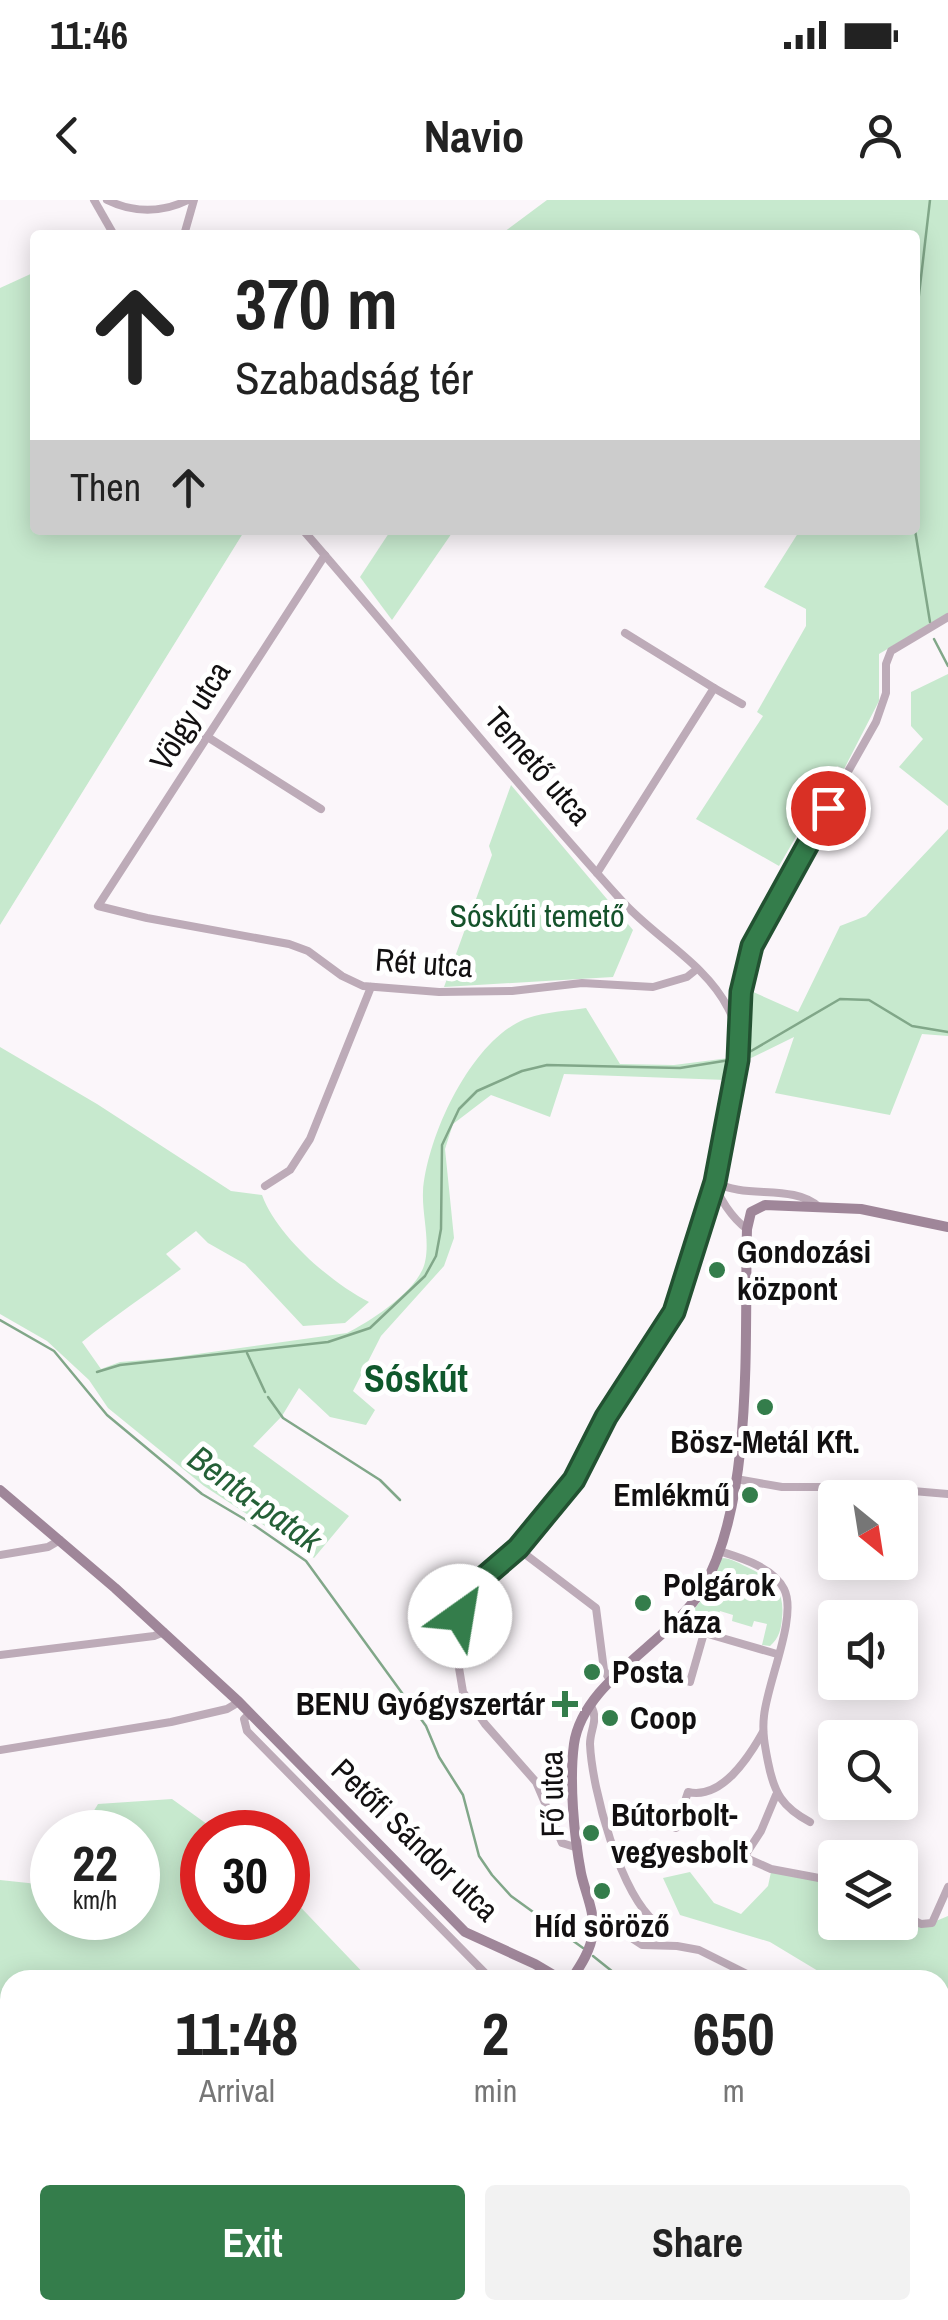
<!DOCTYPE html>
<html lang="en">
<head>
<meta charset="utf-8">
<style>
	:root { --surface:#fff; --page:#f2f2f2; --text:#222; --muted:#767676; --accent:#347d4b }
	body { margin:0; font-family:"Archivo Narrow",sans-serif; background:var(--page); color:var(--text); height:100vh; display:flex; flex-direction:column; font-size:38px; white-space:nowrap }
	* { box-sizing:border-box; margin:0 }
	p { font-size:32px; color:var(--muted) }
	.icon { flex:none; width:55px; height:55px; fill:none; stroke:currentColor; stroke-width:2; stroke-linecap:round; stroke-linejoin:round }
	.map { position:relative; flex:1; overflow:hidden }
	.sheet { position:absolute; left:0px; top:1770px; width:950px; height:350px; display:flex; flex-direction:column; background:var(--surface); border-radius:30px 30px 0 0; box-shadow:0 5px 25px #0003 }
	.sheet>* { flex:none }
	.guide { position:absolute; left:30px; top:30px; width:890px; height:305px; border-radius:10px; box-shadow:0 5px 25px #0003; background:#fff; color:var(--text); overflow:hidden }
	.needle { width:65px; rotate:150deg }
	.controls { position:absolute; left:818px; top:1280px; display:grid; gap:20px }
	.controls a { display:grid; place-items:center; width:100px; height:100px; border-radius:10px; background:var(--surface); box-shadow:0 5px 25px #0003; font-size:50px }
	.speed { position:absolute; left:30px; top:1610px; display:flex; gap:20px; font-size:50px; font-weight:700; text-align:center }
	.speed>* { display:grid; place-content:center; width:130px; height:130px; border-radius:50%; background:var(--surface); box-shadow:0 5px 25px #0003; line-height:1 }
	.speed small { font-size:25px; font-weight:400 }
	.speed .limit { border:15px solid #d22; background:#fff; color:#111 }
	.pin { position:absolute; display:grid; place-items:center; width:85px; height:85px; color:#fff; margin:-42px; border:5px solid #fff; border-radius:50%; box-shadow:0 2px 10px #0007 }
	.me { position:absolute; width:110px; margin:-55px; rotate:32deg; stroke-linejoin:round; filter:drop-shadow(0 0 8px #0008) }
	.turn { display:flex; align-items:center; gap:35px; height:210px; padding:0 40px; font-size:45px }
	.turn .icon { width:130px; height:130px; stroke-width:2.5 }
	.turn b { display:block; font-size:70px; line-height:85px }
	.then { display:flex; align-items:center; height:95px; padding:0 40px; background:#0003; gap:20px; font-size:38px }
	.eta { display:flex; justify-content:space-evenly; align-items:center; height:170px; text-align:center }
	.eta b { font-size:60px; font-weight:800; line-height:70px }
	.primary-button { display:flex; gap:20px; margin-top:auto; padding:20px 40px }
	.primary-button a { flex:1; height:115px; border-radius:10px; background:var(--accent); color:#fff; font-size:40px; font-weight:800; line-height:115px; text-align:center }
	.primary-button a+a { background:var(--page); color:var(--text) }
	.status { display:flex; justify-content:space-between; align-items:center; height:70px; padding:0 50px; background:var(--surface); direction:ltr }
	.status svg { height:28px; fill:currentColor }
	header { display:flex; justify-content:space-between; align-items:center; height:130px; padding:0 40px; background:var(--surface); font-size:45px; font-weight:800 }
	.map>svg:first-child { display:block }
	.green { fill:#c7e9ce }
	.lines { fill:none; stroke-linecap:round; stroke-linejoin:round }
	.stream { stroke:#81a789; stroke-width:2.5 }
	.street { stroke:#bdabb8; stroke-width:8 }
	.secondary { stroke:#9f8699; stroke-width:10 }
	.route-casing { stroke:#225131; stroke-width:25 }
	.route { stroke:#347d4b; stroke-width:18 }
	.poi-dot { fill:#347d4b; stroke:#fff; stroke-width:4 }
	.labels { text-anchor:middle; stroke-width:10; stroke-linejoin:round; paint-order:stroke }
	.street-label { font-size:32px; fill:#121011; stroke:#fff }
	.park-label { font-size:32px; fill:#15522b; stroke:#fff }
	.poi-label { font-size:32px; font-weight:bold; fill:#121011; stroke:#fff; text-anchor:start }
	.water-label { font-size:35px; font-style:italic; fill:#246037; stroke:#fff }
	.quarter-label { font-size:38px; font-weight:bold; fill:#0f582c; stroke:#fff }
</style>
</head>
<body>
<div class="status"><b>11:46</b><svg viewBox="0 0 49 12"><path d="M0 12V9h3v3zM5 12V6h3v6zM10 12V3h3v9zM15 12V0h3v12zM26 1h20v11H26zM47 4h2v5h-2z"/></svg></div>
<header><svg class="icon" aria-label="back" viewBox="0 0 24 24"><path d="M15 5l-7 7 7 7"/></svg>Navio<svg class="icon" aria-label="person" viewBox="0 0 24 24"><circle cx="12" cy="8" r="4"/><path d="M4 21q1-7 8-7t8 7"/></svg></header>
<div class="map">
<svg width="948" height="2120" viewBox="0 0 948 2120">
	<rect width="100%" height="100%" fill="#fbf6fa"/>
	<!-- green -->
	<g class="green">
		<path d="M 547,0 L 948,0 L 948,413 L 879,454 L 879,501 L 844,569 L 837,566 L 779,666 L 696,619 L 763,516 L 757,512 L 806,426 L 806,409 L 764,387 L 800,330 L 915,330 L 915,35 L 500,35 Z"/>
		<path d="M 35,72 L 35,330 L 245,330 L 0,725 L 0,88 Z"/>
		<path d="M 391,330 L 454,330 L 392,420 L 360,377 Z"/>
		<path d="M 948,474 L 948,606 L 899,567 L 923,539 L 911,526 L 911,492 Z"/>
		<path d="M 511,585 L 633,730 L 613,777 L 444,787 L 492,655 L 489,646 Z"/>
		<path d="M 948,629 L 948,836 L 922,834 L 890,915 L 775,893 L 794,837 L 751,858 L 748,856 L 752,829 L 751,791 L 798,812 L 840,726 L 866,716 Z"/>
		<path d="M 586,808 L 620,864 L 674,865 L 729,858 L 726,880 L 564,874 L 550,917 L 491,895 L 453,924 L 445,949 L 454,1038 L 444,1066 L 381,1136 L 353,1191 L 375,1210 L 366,1225 L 330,1217 L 299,1188 L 282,1216 L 253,1246 L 349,1316 L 314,1358 L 204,1286 L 108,1208 L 89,1180 L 47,1141 L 0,1114 L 0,847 L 97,904 L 231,991 L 262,995 C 277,1036 330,1082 369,1102 L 345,1123 L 303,1126 L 245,1064 L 208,1043 L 196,1031 L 166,1054 L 181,1069 C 148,1094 114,1116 82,1142 L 101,1169 L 120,1162 L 169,1158 L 347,1133 C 371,1121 419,1090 425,1062 C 430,1040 422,1014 423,992 C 427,936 471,841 525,819 C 543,812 567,811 586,808 Z"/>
		<path d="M 721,1358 C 732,1358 740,1364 751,1369 C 773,1380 785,1391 782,1418 C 781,1430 779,1438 770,1446 L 762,1445 L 767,1424 L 754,1421 L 752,1427 L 732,1421 L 733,1415 L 720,1411 L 714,1430 L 699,1426 L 689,1416 L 708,1391 Z"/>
		<path d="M 172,1599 L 218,1632 L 202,1632 L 202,1718 L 288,1718 L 288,1694 L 370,1780 L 10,1780 L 10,1978 L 0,1981 L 0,1680 L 47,1685 L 52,1677 L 52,1718 L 138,1718 L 138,1632 L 81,1632 L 98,1604 Z"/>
		<path d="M 690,1672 L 714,1703 L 741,1714 L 768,1686 L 771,1672 L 809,1677 L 835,1687 L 835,1722 L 900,1722 L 900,1715 L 924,1726 L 948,1716 L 948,1860 L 940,1853 L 940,1780 L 833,1780 L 770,1742 L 680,1715 L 663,1678 Z"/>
		<path d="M 404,2110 L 716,2110 L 734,2120 L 402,2120 Z"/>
	</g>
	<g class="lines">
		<!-- stream -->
		<g class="stream">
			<path d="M 915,129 L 930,0"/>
			<path d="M 915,330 L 930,422"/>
			<path d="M 934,439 L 948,466"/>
			<path d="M 746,854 L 840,799 L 869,800 L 912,826 L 948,832"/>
			<path d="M 0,1120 L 54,1151 L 107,1215 L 202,1294 L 251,1323 L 306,1361 L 426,1526 L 439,1557 L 463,1595 L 479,1656 L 492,1675 L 511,1696 L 583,1748"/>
			<path d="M 247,1153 L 265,1192"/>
			<path d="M 97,1172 L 120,1165 L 328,1142 L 370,1128 L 425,1076 L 436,1056 L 441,1029 L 442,945 L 459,909 L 477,891 L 522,871 L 547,865 L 680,868 L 730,860"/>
			<path d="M 268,1197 L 283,1218 L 380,1280 L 400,1300"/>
			<path d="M 593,1756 L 623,1780"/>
			<path d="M 940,1957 L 948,1962"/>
		</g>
		<!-- street -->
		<g class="street">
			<path d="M 94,0 L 114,35"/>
			<path d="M 107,0 C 133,13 162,13 188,0"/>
			<path d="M 184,35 L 194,0"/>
			<path d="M 303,330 C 410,453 512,580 621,700 C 654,737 705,763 728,808 C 757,862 717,923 715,979 C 715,995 734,1020 747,1029"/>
			<path d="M 325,355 L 98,706 L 147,718 L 289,744 L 308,751 L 342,776 L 363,786 L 439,792 L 512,791 L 582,783 L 653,787 L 687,777 L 697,769"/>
			<path d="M 714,488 L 742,504"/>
			<path d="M 206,536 L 321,609"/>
			<path d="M 597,673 L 714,488 L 625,433"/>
			<path d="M 737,828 L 743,783 L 758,731 L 876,522 L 886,493 L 886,464 L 891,451 L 948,417"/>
			<path d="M 265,986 L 290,970 L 310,939 L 371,787"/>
			<path d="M 736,1279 L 782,1287 L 866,1287 L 948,1294"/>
			<path d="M 517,1348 L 596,1408 L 604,1470 L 611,1482"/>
			<path d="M 719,1351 C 741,1358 773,1367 784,1389 C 798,1416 767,1483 764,1516 C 762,1532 765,1547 768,1562 C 774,1593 782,1607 810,1622"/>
			<path d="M 0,1355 L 48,1347 L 60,1340"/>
			<path d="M 678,1419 L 691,1429 L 777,1454"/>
			<path d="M 0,1455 L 154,1436 L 164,1432"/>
			<path d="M 690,1482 L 704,1433"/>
			<path d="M 591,1506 C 599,1520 590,1529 590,1544 C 592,1590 620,1693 656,1723"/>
			<path d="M 250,1513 L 244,1519 L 247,1531 L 492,1780"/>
			<path d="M 0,1550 L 171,1522 L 227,1509 L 239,1502"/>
			<path d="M 776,1595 L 761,1631 L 744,1657 L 771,1669 L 835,1681"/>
			<path d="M 676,1628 L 688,1592 C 722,1600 749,1557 763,1532"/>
			<path d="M 578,1648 L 562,1643 L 536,1582 L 485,1524 L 463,1492 L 456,1450 L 461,1416 L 468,1397 L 482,1379 L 517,1348 L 574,1279 L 605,1217 L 674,1112 L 715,982 C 746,1000 792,983 819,1007"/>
			<path d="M 900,1713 L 921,1724 L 932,1723 L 948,1687"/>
			<path d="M 593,1721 L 607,1722 L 642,1745 L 677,1746 L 699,1750 L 759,1780"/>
			<path d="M 940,1898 L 948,1903"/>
			<path d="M 915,2110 L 920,2120"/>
			<path d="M 938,2110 L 948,2107"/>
		</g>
		<!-- secondary -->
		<g class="secondary">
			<path d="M 0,1290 L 115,1388 L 239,1502 L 465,1732 L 535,1764 L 562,1780"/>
			<path d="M 571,1780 C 581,1765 591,1750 593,1732 C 595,1712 585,1692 581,1673 C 574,1636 569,1581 574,1544 C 583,1480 671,1442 703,1388 C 755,1297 744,1132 747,1029 L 751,1012 L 765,1005 L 861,1009 L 948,1027"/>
			<path d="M 940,2091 L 948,2102"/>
		</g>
	</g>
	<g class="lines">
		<defs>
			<path id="route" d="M 460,1416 L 468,1397 L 482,1379 L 518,1348 L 574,1280 L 606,1217 L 674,1112 L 715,982 L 738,860 L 741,792 L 752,746 L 828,608"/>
		</defs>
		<!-- route casing -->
		<use href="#route" class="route-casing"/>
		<!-- route -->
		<use href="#route" class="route"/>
	</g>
	<!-- markers -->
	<g class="poi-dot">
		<circle cx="717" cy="1070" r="10"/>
		<circle cx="765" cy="1207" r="10"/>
		<circle cx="750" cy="1295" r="10"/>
		<circle cx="643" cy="1403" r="10"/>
		<circle cx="592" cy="1472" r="10"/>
		<path d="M560 1489h10v10h10v10h-10v10h-10v-10h-10v-10h10z"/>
		<circle cx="610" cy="1518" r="10"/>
		<circle cx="591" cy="1633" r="10"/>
		<circle cx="602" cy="1691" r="10"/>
	</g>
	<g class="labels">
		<!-- street labels -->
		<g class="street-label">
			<text transform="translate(190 516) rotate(-58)" y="11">Völgy utca</text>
			<text transform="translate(538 566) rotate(49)" y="11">Temető utca</text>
			<text transform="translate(424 763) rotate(4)" y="11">Rét utca</text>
			<text transform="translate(552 1594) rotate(-91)" y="11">Fő utca</text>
			<text transform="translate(415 1640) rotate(44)" y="11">Petőfi Sándor utca</text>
		</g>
		<!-- park labels -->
		<g class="park-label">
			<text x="537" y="727">Sóskúti temető</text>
		</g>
		<!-- poi labels -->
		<g class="poi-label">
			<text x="737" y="1063">Gondozási<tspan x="737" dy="37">központ</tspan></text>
			<text x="765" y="1253" text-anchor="middle">Bösz-Metál Kft.</text>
			<text x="730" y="1306" text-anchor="end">Emlékmű</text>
			<text x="663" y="1396">Polgárok<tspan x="663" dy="37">háza</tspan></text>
			<text x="612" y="1483">Posta</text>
			<text x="545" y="1515" text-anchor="end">BENU Gyógyszertár</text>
			<text x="630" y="1529">Coop</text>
			<text x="611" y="1626">Bútorbolt-<tspan x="611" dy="37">vegyesbolt</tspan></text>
			<text x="602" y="1737" text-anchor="middle">Híd söröző</text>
		</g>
		<!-- water labels -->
		<g class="water-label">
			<text transform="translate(255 1299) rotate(36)" y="12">Benta-patak</text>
		</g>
		<!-- quarter labels -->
		<g class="quarter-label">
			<text x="416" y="1192">Sóskút</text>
		</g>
	</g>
</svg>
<div class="controls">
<a><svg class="needle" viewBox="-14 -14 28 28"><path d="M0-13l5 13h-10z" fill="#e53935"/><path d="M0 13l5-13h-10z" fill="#767676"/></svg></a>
<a><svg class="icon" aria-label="sound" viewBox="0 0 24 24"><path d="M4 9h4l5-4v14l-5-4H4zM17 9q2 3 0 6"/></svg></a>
<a><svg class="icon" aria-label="search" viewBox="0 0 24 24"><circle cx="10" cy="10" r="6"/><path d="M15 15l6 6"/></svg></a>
<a><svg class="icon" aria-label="layers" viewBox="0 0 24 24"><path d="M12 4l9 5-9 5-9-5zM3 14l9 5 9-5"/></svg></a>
</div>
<div class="speed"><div>22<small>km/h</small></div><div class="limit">30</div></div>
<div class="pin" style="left:828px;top:608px;background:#d93025"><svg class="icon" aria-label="arrive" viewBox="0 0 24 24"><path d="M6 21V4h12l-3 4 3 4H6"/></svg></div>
<svg class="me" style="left:460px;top:1416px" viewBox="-20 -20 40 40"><circle r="19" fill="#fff"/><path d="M0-13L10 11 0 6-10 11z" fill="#347d4b"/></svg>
<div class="guide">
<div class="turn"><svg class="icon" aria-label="ahead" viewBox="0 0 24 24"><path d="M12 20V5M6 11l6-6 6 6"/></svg><div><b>370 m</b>Szabadság tér</div></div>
<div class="then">Then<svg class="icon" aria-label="ahead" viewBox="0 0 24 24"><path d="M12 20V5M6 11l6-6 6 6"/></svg></div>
</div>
<section class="sheet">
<div class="eta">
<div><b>11:48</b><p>Arrival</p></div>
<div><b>2</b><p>min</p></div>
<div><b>650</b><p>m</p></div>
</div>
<div class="primary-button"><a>Exit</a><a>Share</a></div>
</section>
</div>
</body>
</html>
